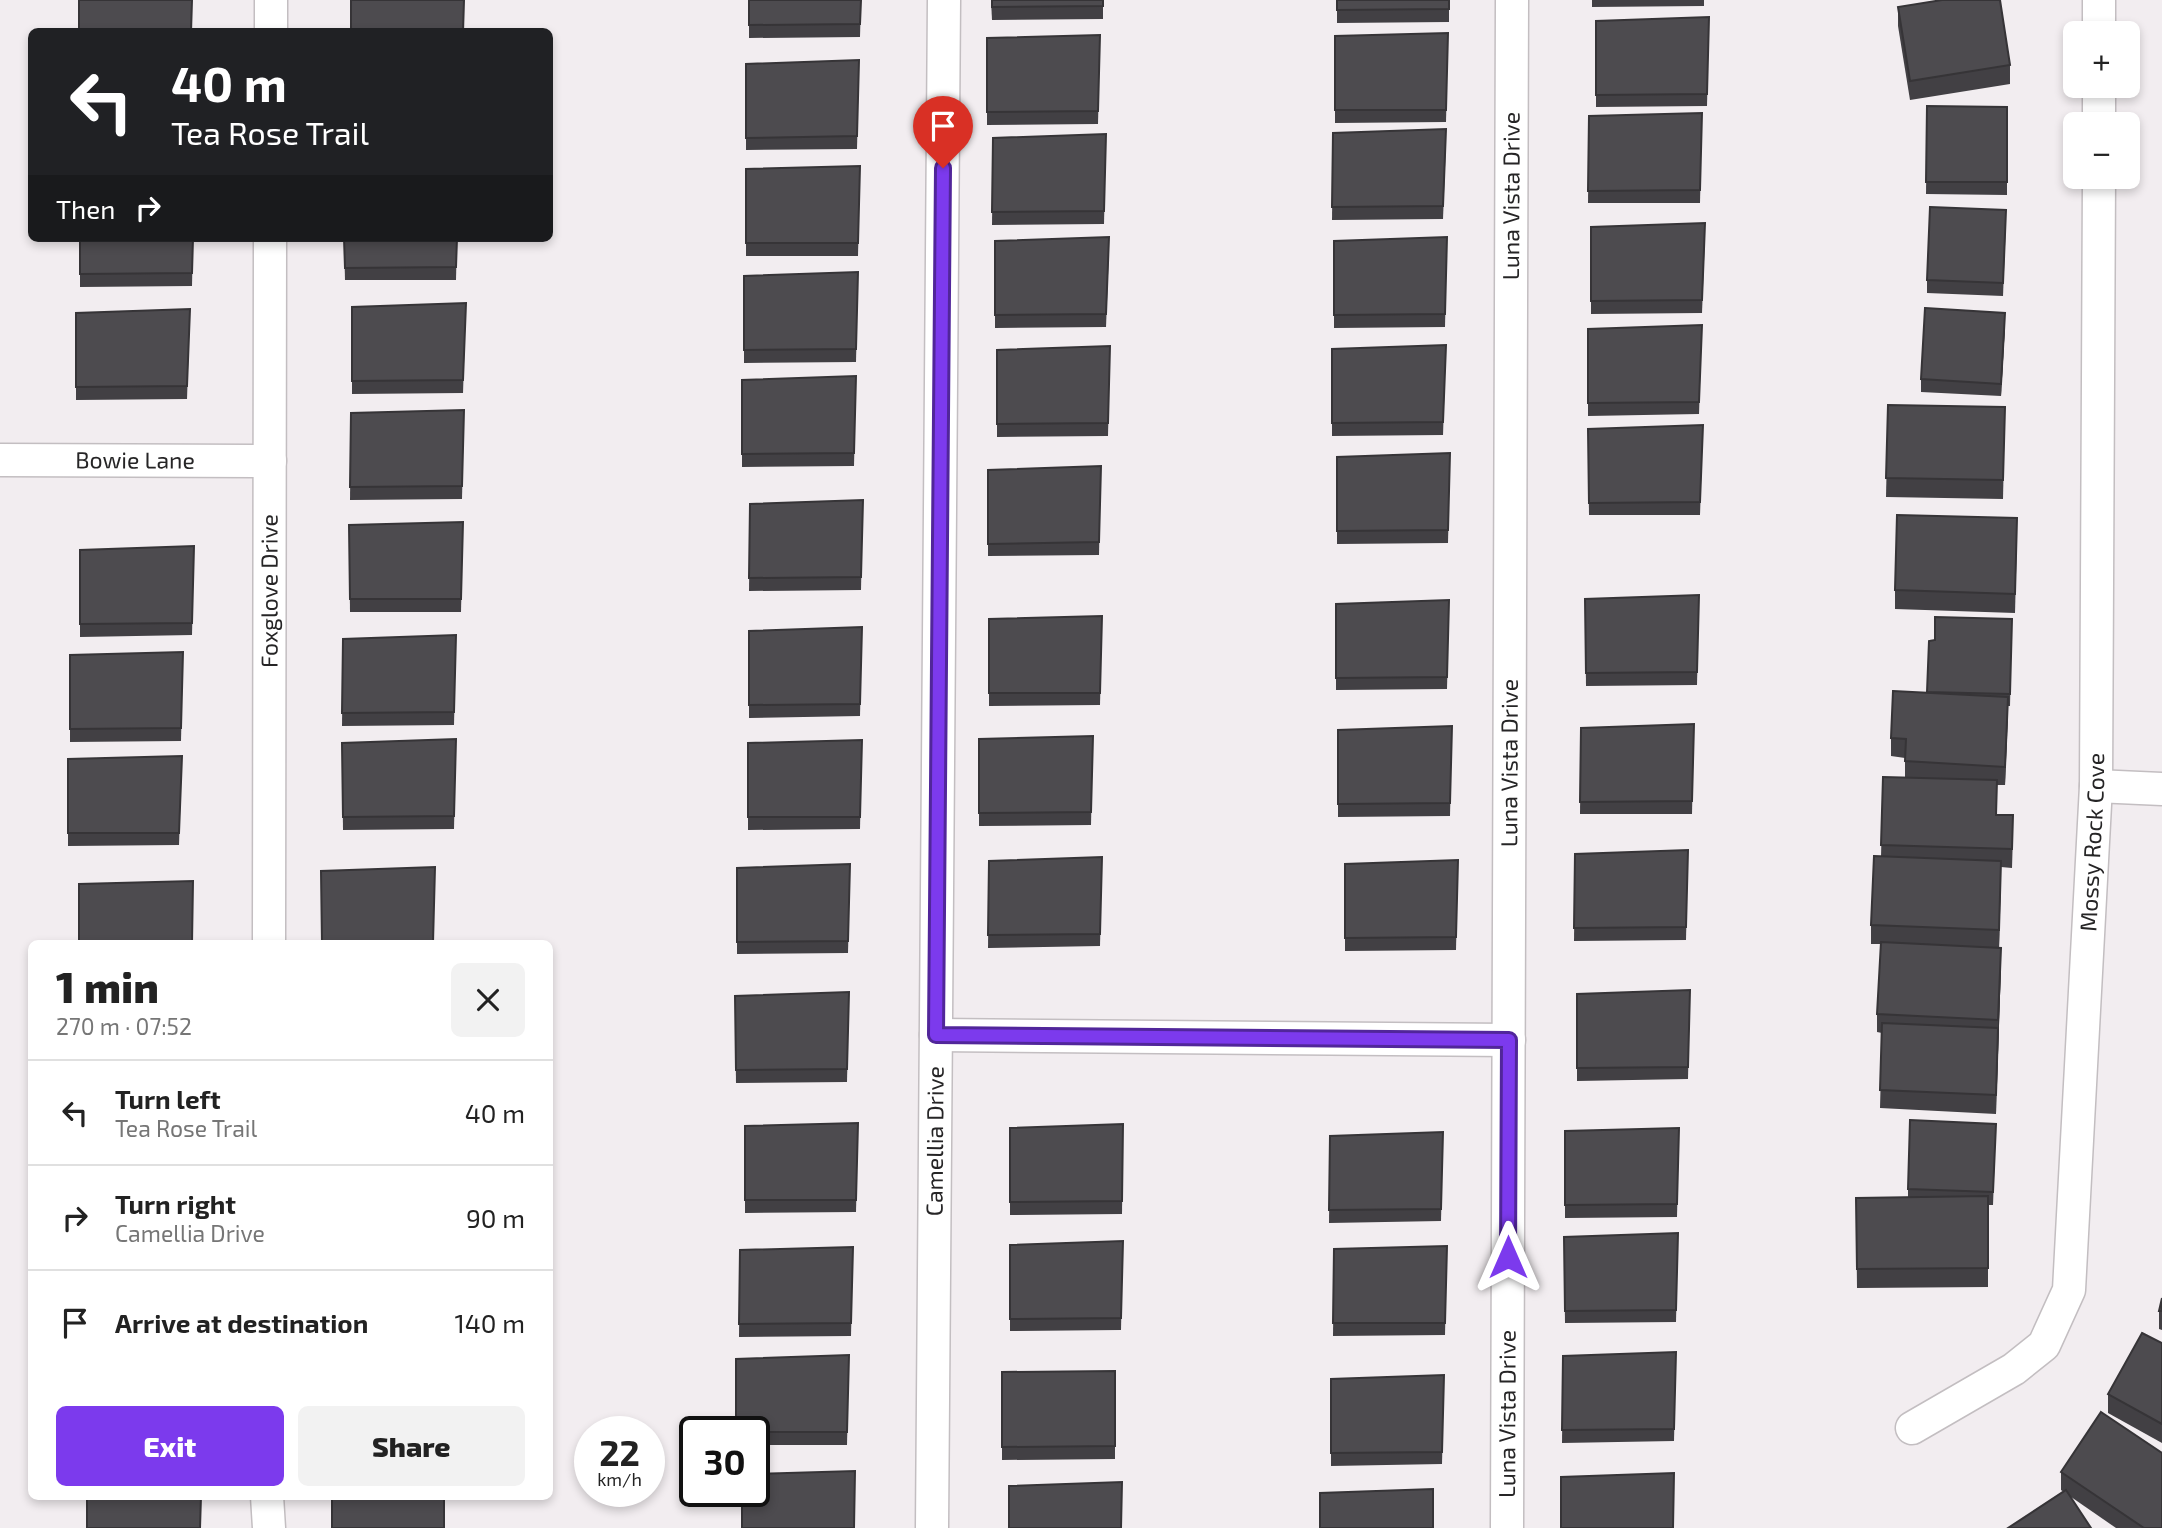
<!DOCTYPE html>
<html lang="en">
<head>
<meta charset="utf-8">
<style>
	:root { --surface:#fff; --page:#f2f2f2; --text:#222; --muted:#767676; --line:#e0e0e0; --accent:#7c3aed }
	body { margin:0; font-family:"Exo 2",sans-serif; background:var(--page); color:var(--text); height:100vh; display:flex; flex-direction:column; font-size:26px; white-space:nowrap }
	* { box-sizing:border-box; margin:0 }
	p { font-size:23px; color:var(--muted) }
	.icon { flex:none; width:38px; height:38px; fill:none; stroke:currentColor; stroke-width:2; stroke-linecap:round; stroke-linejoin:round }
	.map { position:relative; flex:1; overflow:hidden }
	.drawer { position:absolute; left:28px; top:940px; width:525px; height:560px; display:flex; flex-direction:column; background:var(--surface); border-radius:10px; box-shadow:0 4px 10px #0003 }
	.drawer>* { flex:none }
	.guide { position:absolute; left:28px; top:28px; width:525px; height:214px; border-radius:10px; box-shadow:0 4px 10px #0003; background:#202124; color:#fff; overflow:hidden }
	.fabs { position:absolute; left:2063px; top:21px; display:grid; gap:14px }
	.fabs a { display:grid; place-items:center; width:77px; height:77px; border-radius:10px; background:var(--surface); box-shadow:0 4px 10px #0003; font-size:35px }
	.speed { position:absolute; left:574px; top:1416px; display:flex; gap:14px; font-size:35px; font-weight:700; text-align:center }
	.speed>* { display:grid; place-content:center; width:91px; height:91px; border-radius:50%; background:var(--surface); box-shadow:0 4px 10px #0003; line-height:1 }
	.speed small { font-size:18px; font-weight:400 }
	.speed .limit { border:4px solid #111; border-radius:10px; background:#fff; color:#111 }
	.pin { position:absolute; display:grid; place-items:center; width:60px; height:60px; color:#fff; margin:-72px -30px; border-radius:50% 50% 50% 0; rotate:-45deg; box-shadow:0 0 7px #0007 }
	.pin .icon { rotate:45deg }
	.me { position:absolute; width:77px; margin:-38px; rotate:0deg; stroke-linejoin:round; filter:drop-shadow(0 0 5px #0008) }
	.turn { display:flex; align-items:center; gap:24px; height:147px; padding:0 28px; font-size:32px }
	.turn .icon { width:91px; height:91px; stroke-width:2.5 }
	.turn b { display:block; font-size:49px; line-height:60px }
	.then { display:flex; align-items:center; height:66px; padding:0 28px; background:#0003; gap:14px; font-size:26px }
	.round { display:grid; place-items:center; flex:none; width:74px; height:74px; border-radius:10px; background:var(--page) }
	.headline { display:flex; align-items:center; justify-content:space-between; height:119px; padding:0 28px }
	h1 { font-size:42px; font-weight:800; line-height:52px }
	.button { display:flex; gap:14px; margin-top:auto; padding:14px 28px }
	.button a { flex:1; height:80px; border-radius:10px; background:var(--accent); color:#fff; font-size:28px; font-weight:800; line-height:80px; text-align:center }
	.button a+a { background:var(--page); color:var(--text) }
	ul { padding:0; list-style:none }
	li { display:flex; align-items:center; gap:21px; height:105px; padding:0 28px; border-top:2px solid var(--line) }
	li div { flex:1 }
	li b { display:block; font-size:26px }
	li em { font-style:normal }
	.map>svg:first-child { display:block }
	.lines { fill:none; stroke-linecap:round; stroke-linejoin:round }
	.minor-casing { stroke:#c3bec1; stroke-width:35 }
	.minor { stroke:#fff; stroke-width:32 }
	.wall { fill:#424044 }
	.shaded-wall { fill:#363437 }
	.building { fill:#4d4b4f; stroke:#363437; stroke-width:2 }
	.route-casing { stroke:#51269a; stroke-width:18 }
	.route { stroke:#7c3aed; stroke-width:12 }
	.labels { text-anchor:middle; stroke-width:7; stroke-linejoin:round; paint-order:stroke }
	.street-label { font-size:23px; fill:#262526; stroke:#fff }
</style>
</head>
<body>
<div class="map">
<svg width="2162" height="1528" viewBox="0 0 2162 1528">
	<rect width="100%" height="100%" fill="#f2edf0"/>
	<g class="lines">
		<defs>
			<g id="minor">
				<path d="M 271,32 L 271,0"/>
				<path d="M 2099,33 L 2099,0"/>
				<path d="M 2099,124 L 2099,86"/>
				<path id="s1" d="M 0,460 L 270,461"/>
				<path d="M 2096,786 L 2162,789"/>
				<path id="s2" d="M 269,943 L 270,238"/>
				<path d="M 936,1035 L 1509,1040"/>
				<path id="s3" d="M 1912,1428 L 2014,1369 L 2044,1345 L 2069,1290 L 2096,786 L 2099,177"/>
				<path d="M 267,1496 L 269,1528"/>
				<path id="s4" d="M 932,1528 L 944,0"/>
				<path id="s5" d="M 1507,1528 L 1512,0"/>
			</g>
		</defs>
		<!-- minor casing -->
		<use href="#minor" class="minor-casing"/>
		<!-- minor -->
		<use href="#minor" class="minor"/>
	</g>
	<!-- wall -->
	<g class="wall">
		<path d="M 749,0 L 861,0 L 860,37 L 749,38 Z"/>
		<path d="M 991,0 L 1103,0 L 1103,19 L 992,20 Z"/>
		<path d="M 1337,0 L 1449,0 L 1449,22 L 1337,23 Z"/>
		<path d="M 1592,0 L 1704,0 L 1704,6 L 1592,7 Z"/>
		<path d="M 1898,7 L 2010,65 L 2010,84 L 1910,100 L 1898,26 Z"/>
		<path d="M 1709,17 L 1707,106 L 1596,107 L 1596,21 Z"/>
		<path d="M 1448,33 L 1446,122 L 1335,123 L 1335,36 Z"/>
		<path d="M 1100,35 L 1098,124 L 987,125 L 987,38 Z"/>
		<path d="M 859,60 L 857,149 L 746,150 L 746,64 Z"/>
		<path d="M 1927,106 L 2007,107 L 2007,195 L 1926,194 Z"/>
		<path d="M 1702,113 L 1700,203 L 1588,203 L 1589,116 Z"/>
		<path d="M 1333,133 L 1446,142 L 1443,219 L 1332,220 Z"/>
		<path d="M 1106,134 L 1104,224 L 992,225 L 993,138 Z"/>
		<path d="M 860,166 L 858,256 L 746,256 L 746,169 Z"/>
		<path d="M 2006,222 L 2003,296 L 1927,293 L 1927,280 Z"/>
		<path d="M 1591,227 L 1705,236 L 1702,313 L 1591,314 Z"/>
		<path d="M 1447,237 L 1445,327 L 1334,328 L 1334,241 Z"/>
		<path d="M 80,238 L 193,238 L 192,286 L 80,287 Z"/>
		<path d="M 344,238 L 457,238 L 456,280 L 345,280 Z"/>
		<path d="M 995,241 L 1109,250 L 1106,327 L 995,328 Z"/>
		<path d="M 858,272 L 856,362 L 744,363 L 744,276 Z"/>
		<path d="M 466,303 L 463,393 L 352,394 L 352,307 Z"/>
		<path d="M 190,309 L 187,399 L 76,400 L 76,313 Z"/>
		<path d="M 1702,325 L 1699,414 L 1588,416 L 1588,329 Z"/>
		<path d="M 2005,326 L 2001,396 L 1921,392 L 1921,379 Z"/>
		<path d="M 1446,345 L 1443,435 L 1332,436 L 1332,349 Z"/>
		<path d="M 1110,346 L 1108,436 L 997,437 L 997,350 Z"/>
		<path d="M 856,376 L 854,466 L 742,467 L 742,380 Z"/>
		<path d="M 1888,405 L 2005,407 L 2003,499 L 1886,497 Z"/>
		<path d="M 464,410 L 462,499 L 350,500 L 351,413 Z"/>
		<path d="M 1703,425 L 1700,515 L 1589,515 L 1588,429 Z"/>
		<path d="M 1450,453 L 1448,543 L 1337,544 L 1337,457 Z"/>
		<path d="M 1101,466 L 1099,555 L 988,556 L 988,470 Z"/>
		<path d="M 863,500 L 861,590 L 749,591 L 750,504 Z"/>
		<path d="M 463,522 L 461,612 L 350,612 L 349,525 Z"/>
		<path d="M 2017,537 L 2015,613 L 1895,609 L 1895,590 Z"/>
		<path d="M 194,546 L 192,635 L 80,637 L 80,550 Z"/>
		<path d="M 1699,595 L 1697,685 L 1586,686 L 1585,599 Z"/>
		<path d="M 1449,600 L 1447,689 L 1336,690 L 1336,604 Z"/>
		<path d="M 1102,616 L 1100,705 L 989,706 L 989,619 Z"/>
		<path d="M 2012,619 L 2010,706 L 2008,706 L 2005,785 L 1997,785 L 1997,815 L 2013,834 L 2012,868 L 2001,867 L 1999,948 L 2001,966 L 1996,1114 L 1880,1108 L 1882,1033 L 1877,1032 L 1877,1014 L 1881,944 L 1871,944 L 1871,925 L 1881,857 L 1883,777 L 1905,777 L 1905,758 L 1891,756 L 1891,738 L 1927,693 L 1929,641 L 1935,640 Z"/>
		<path d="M 862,627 L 860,716 L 749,718 L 749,631 Z"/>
		<path d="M 456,635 L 454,725 L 342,726 L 343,639 Z"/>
		<path d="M 183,652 L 181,741 L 70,742 L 70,655 Z"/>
		<path d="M 1694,724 L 1692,814 L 1580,814 L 1581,728 Z"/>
		<path d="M 1452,726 L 1450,816 L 1338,817 L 1338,730 Z"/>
		<path d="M 1093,736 L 1091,825 L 979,826 L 979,739 Z"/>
		<path d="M 456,739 L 454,829 L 343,830 L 342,743 Z"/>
		<path d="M 862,740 L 860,829 L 748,830 L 748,743 Z"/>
		<path d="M 182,756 L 179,845 L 68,846 L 68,759 Z"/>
		<path d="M 1688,850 L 1686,940 L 1574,941 L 1575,854 Z"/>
		<path d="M 1102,857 L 1100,946 L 988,948 L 989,861 Z"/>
		<path d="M 1458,860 L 1456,950 L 1345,951 L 1345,864 Z"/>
		<path d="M 850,864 L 848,953 L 737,954 L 737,868 Z"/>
		<path d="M 1690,990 L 1688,1079 L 1577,1081 L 1577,994 Z"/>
		<path d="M 849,992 L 847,1082 L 736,1083 L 735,996 Z"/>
		<path d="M 858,1123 L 856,1212 L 745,1213 L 745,1126 Z"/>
		<path d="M 1123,1124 L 1122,1214 L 1010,1215 L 1010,1128 Z"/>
		<path d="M 1996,1124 L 1993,1205 L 1988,1205 L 1988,1287 L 1857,1288 L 1856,1198 L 1908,1197 L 1908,1189 Z"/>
		<path d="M 1679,1128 L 1677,1217 L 1565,1218 L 1565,1131 Z"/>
		<path d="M 1443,1132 L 1441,1221 L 1329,1223 L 1330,1136 Z"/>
		<path d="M 1678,1233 L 1676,1322 L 1565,1323 L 1564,1237 Z"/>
		<path d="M 1123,1241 L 1121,1330 L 1010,1331 L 1010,1245 Z"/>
		<path d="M 1447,1246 L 1445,1335 L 1333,1336 L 1334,1249 Z"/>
		<path d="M 853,1247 L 851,1336 L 739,1337 L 740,1250 Z"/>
		<path d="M 2162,1298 L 2162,1330 L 2159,1329 L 2159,1311 Z"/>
		<path d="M 2162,1343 L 2162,1443 L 2108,1413 L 2108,1394 Z"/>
		<path d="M 1676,1352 L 1674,1441 L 1562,1443 L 1563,1356 Z"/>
		<path d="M 849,1355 L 847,1445 L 754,1445 L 754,1432 Z"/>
		<path d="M 1115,1371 L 1115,1459 L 1002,1460 L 1002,1372 Z"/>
		<path d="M 1444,1375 L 1442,1464 L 1331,1466 L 1331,1379 Z"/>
		<path d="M 2061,1472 L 2162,1528 L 2116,1528 L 2061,1490 Z"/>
	</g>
	<!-- shaded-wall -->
	<g class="shaded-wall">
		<path d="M 2005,313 L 2005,326 L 2001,396 L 2001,384 Z"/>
		<path d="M 2008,697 L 2008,716 L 2005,785 L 2005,767 Z"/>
		<path d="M 2001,861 L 2001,880 L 1999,949 L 1999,930 Z"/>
		<path d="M 2001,948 L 2001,966 L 1996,1114 L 1998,1020 Z"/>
	</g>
	<!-- building -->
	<g class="building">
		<path d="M 79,0 L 192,0 L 191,32 L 79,32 Z"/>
		<path d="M 351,0 L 464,0 L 463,32 L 351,32 Z"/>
		<path d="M 749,0 L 861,0 L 860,24 L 749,25 Z"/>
		<path d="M 992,0 L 1103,0 L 1103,6 L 992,7 Z"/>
		<path d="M 1337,0 L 1449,0 L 1449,9 L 1337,10 Z"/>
		<path d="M 1942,0 L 2000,0 L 2010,65 L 1910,81 L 1898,7 Z"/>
		<path d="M 1709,17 L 1707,94 L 1596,95 L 1596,21 Z"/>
		<path d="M 1448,33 L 1446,110 L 1335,110 L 1335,36 Z"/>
		<path d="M 1100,35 L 1098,111 L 987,112 L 987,38 Z"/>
		<path d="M 859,60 L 857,136 L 746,138 L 746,64 Z"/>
		<path d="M 1927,106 L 2007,107 L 2007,182 L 1926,182 Z"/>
		<path d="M 1702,113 L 1700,190 L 1588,191 L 1589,116 Z"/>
		<path d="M 1446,129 L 1443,206 L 1332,207 L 1333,133 Z"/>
		<path d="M 1106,134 L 1104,211 L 992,212 L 993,138 Z"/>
		<path d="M 860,166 L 858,243 L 746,243 L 746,169 Z"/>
		<path d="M 1930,207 L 2006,210 L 2003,283 L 1927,280 Z"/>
		<path d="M 1705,223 L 1702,300 L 1591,301 L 1591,227 Z"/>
		<path d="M 1109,237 L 1106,314 L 995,315 L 995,241 Z"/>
		<path d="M 1447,237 L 1445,314 L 1334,315 L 1334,241 Z"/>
		<path d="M 80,238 L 193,238 L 192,273 L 80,274 Z"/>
		<path d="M 344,238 L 457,238 L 456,267 L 345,268 Z"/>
		<path d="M 858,272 L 856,349 L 744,350 L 744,276 Z"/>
		<path d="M 466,303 L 463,380 L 352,381 L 352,307 Z"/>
		<path d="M 1925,308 L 2005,313 L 2001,384 L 1921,379 Z"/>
		<path d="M 190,309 L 187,386 L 76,387 L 76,313 Z"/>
		<path d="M 1702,325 L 1699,402 L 1588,403 L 1588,329 Z"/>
		<path d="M 1446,345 L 1443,422 L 1332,423 L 1332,349 Z"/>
		<path d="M 1110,346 L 1108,423 L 997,424 L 997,350 Z"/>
		<path d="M 856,376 L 854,453 L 742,454 L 742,380 Z"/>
		<path d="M 1888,405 L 2005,407 L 2003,480 L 1886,478 Z"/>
		<path d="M 464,410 L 462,486 L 350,487 L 351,413 Z"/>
		<path d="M 1703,425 L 1700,502 L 1589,503 L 1588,429 Z"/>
		<path d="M 1450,453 L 1448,530 L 1337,531 L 1337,457 Z"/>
		<path d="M 1101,466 L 1099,542 L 988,544 L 988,470 Z"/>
		<path d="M 863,500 L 861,577 L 749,578 L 750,504 Z"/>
		<path d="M 1897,515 L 2017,518 L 2015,594 L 1895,590 Z"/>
		<path d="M 463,522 L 461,599 L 350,599 L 349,525 Z"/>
		<path d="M 194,546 L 192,623 L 80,624 L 80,550 Z"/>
		<path d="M 1699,595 L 1697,672 L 1586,673 L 1585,599 Z"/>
		<path d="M 1449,600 L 1447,677 L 1336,678 L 1336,604 Z"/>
		<path d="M 1102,616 L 1100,693 L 989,693 L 989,619 Z"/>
		<path d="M 1935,617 L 2012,619 L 2010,694 L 1927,692 L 1929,641 L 1935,640 Z"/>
		<path d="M 862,627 L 860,704 L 749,705 L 749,631 Z"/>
		<path d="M 456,635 L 454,712 L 342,713 L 343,639 Z"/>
		<path d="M 183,652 L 181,728 L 70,729 L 70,655 Z"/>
		<path d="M 1893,691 L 2008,697 L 2005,767 L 1905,761 L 1906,739 L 1891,738 Z"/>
		<path d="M 1694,724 L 1692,801 L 1580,802 L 1581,728 Z"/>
		<path d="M 1452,726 L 1450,803 L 1338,804 L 1338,730 Z"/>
		<path d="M 1093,736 L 1091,812 L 979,813 L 979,739 Z"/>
		<path d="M 456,739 L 454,816 L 343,817 L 342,743 Z"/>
		<path d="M 862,740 L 860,817 L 748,817 L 748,743 Z"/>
		<path d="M 182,756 L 179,833 L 68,833 L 68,759 Z"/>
		<path d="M 1883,777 L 1997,780 L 1996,815 L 2013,815 L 2012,849 L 1881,845 Z"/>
		<path d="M 1688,850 L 1686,927 L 1574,928 L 1575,854 Z"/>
		<path d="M 1874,856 L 2001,861 L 1999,930 L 1871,925 Z"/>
		<path d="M 1102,857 L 1100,934 L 988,935 L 989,861 Z"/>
		<path d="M 1458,860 L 1456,937 L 1345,938 L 1345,864 Z"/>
		<path d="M 850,864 L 848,941 L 737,942 L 737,868 Z"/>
		<path d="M 435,867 L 433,943 L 322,943 L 321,871 Z"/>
		<path d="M 193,881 L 192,943 L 79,943 L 79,884 Z"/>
		<path d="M 1881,942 L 2001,948 L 1998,1020 L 1877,1014 Z"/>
		<path d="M 1690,990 L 1688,1067 L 1577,1068 L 1577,994 Z"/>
		<path d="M 849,992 L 847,1069 L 736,1070 L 735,996 Z"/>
		<path d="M 1882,1023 L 1998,1028 L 1996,1095 L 1880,1090 Z"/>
		<path d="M 1910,1120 L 1996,1124 L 1993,1192 L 1908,1189 Z"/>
		<path d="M 858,1123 L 856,1200 L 745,1200 L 745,1126 Z"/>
		<path d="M 1123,1124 L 1122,1201 L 1010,1202 L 1010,1128 Z"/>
		<path d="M 1679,1128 L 1677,1204 L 1565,1205 L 1565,1131 Z"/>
		<path d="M 1443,1132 L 1441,1209 L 1329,1210 L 1330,1136 Z"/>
		<path d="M 1988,1196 L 1988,1268 L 1857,1269 L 1856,1198 Z"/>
		<path d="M 1678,1233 L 1676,1310 L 1565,1311 L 1564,1237 Z"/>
		<path d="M 1123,1241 L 1121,1318 L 1010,1319 L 1010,1245 Z"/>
		<path d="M 1447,1246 L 1445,1323 L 1333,1323 L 1334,1249 Z"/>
		<path d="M 853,1247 L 851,1323 L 739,1324 L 740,1250 Z"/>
		<path d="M 2162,1298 L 2162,1311 L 2159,1311 Z"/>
		<path d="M 2142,1333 L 2162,1343 L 2162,1424 L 2108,1394 Z"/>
		<path d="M 1676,1352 L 1674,1429 L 1562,1430 L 1563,1356 Z"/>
		<path d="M 849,1355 L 847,1432 L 736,1432 L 736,1359 Z"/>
		<path d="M 1115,1371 L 1115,1446 L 1002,1447 L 1002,1372 Z"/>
		<path d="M 1444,1375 L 1442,1452 L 1331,1453 L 1331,1379 Z"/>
		<path d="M 2101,1412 L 2162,1453 L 2162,1528 L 2144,1528 L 2061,1472 Z"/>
		<path d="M 855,1471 L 854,1528 L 742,1528 L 742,1491 L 754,1491 L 754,1474 Z"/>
		<path d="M 1674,1473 L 1673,1528 L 1561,1528 L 1561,1477 Z"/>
		<path d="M 1122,1482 L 1121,1528 L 1009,1528 L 1009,1486 Z"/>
		<path d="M 1433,1489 L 1433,1528 L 1320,1528 L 1320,1493 Z"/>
		<path d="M 2066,1490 L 2091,1528 L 2008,1528 Z"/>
		<path d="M 87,1496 L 201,1496 L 200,1528 L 87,1528 Z"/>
		<rect x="332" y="1496" width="112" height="32"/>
	</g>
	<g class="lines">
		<defs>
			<path id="route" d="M 943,168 L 936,1035 L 1509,1040 L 1508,1257"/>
		</defs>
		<!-- route casing -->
		<use href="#route" class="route-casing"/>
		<!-- route -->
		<use href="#route" class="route"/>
	</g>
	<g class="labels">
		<!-- street labels -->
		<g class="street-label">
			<text dy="8" stroke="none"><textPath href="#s5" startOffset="1332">Luna Vista Drive</textPath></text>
			<text dy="8" stroke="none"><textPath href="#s1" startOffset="135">Bowie Lane</textPath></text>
			<text dy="8" stroke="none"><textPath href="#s2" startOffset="352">Foxglove Drive</textPath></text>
			<text dy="8" stroke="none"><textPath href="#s5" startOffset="765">Luna Vista Drive</textPath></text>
			<text dy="8" stroke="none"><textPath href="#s3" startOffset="665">Mossy Rock Cove</textPath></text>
			<text dy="8" stroke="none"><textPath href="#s4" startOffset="387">Camellia Drive</textPath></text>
			<text dy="8" stroke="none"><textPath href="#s5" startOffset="114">Luna Vista Drive</textPath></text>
		</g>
	</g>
</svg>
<div class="fabs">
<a>+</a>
<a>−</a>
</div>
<div class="speed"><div>22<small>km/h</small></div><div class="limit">30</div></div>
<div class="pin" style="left:943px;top:168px;background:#d93025"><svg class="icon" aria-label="arrive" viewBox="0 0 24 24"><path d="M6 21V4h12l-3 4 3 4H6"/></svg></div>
<svg class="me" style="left:1508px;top:1257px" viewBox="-20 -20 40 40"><path d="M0-17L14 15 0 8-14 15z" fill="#7c3aed" stroke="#fff" stroke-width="4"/></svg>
<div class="guide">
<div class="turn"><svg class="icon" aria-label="left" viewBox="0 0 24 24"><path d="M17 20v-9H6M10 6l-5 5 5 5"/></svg><div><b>40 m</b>Tea Rose Trail</div></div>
<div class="then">Then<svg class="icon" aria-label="right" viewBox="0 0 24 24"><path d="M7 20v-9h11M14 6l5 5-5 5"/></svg></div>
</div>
<section class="drawer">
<div class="headline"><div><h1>1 min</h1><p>270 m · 07:52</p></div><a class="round"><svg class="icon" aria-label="close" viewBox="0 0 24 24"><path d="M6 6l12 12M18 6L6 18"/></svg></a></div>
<ul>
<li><svg class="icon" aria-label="left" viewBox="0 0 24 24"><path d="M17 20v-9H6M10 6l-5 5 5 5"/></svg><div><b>Turn left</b><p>Tea Rose Trail</p></div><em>40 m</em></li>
<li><svg class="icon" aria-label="right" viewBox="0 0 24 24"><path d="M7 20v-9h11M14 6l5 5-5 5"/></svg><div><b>Turn right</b><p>Camellia Drive</p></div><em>90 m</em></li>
<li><svg class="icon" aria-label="arrive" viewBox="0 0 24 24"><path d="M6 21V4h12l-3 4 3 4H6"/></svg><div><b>Arrive at destination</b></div><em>140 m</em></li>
</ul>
<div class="button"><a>Exit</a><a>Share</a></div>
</section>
</div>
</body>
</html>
